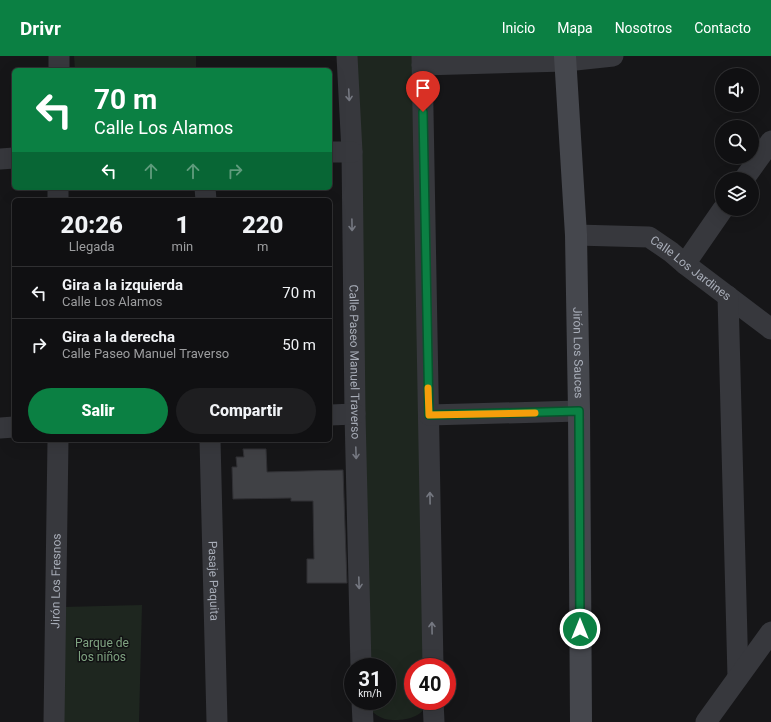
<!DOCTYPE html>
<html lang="es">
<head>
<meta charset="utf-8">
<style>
	:root { --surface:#101012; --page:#1e1e20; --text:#f1f3f6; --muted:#9c9d9f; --line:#303032; --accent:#0b8043 }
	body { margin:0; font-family:Roboto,sans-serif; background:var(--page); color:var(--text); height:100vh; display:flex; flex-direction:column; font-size:15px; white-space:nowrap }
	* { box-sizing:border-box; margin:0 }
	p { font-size:13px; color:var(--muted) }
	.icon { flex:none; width:22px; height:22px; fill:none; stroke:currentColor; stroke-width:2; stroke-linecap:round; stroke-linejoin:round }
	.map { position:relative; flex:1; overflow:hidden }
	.side { position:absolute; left:12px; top:142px; width:320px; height:244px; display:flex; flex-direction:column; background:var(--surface); border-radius:6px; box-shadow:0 4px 16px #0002,0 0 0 1px var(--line) }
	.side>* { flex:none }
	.banner { position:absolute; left:12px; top:12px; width:320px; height:122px; border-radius:6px; box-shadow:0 4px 16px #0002,0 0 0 1px var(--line); background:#0b8043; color:#fff; overflow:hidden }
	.buttons { position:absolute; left:715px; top:12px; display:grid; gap:8px }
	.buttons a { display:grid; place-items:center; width:44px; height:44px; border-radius:50%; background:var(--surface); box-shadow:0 4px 16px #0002,0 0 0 1px var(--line); font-size:20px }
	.speed { position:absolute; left:344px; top:602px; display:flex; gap:8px; font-size:20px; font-weight:700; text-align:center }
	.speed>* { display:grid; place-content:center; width:52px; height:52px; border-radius:50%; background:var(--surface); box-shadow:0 4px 16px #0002,0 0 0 1px var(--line); line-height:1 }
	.speed small { font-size:10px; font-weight:400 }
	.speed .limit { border:6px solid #d22; background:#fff; color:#111 }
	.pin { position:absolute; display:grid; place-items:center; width:34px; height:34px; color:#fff; margin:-41px -17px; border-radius:50% 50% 50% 0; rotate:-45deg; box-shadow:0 0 4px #0007 }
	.pin .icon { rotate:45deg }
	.me { position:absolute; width:44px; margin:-22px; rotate:0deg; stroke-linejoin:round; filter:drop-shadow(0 0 3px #0008) }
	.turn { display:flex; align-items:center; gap:14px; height:84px; padding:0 16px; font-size:18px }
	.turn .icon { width:52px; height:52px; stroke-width:2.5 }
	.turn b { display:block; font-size:28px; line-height:34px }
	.lanes { display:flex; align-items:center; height:38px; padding:0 16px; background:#0003; justify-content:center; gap:20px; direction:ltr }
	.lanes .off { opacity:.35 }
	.eta { display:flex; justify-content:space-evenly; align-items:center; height:68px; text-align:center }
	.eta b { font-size:24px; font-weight:800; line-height:28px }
	.button { display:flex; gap:8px; margin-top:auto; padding:8px 16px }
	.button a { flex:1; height:46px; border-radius:24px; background:var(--accent); color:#fff; font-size:16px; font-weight:800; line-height:46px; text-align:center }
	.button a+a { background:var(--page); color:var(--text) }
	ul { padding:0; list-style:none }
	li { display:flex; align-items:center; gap:12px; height:52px; padding:0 16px; border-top:1px solid var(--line) }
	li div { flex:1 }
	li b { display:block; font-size:15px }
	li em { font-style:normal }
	header { display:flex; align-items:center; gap:24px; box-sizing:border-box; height:56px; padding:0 20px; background:var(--accent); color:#fff }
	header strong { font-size:19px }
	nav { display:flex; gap:22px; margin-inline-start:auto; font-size:14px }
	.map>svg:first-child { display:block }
	.green { fill:#1e261f }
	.building { fill:#404145; stroke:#303034 }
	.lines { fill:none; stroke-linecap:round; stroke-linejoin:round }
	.street { stroke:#37383d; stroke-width:21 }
	.secondary { stroke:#45474d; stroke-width:22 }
	.oneway { stroke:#757881 }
	.route-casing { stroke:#07532c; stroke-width:10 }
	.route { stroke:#0b8043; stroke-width:7 }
	.slow { stroke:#f59e0b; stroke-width:7 }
	.labels { text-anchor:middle; stroke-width:3; stroke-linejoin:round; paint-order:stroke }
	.street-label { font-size:12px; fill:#a8adb8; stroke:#111113 }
	.park-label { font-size:12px; fill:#7fa381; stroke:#111113 }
</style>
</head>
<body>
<header>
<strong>Drivr</strong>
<nav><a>Inicio</a><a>Mapa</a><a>Nosotros</a><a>Contacto</a></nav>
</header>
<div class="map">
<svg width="771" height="666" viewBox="0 0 771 666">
	<rect width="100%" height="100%" fill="#161618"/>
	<!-- green -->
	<g class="green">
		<path d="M 74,0 L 196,0 L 196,14 L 75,14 Z"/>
		<path d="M 355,0 L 415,0 L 425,611 L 413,611 L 413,645 L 426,645 C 426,663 399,666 385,663 C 379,661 374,658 370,653 L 370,645 L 387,645 L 387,611 L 369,611 Z"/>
		<path d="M 142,549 L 139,666 L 61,666 L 63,551 Z"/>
	</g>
	<!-- building -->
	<path class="building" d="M 243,393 L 266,393 L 267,416 L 343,414 L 347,527 L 307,527 L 307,503 L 314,503 L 313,445 L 291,445 L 291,442 L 233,443 L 232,411 L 237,411 L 236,401 L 244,401 Z"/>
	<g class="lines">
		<!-- street -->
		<g class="street">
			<path id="s1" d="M 347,0 L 352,96 L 355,358 L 361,611"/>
			<path d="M 422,0 L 433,611"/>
			<path d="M 422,9 L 566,5 L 613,0"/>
			<path d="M 59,14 L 59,0"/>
			<path d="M 330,96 L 352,96"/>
			<path d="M 0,103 L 14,102"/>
			<path d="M 744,123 L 771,85"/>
			<path d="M 58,132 L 58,144"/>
			<path d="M 205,132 L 206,144"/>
			<path id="s2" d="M 576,179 L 649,181 L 671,196 L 685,208 L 771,273"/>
			<path d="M 685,208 L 723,153"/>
			<path d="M 728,240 L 738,621"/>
			<path d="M 330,359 L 355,358"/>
			<path d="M 429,359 L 579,355"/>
			<path d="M 0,372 L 14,371"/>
			<path id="s3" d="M 210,384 L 217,666"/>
			<path d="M 362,645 L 363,666"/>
			<path d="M 433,645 L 434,666"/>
			<path id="s4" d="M 54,666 L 58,384"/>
			<path d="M 706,666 L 771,576"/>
		</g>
		<!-- secondary -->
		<path class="secondary" id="s5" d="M 565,0 L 576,179 L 579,355 L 581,666"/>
	</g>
	<!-- one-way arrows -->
	<defs><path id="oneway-shaft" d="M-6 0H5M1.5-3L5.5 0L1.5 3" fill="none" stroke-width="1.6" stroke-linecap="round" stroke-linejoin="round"/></defs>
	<g class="oneway">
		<use href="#oneway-shaft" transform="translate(349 39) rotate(87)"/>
		<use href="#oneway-shaft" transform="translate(352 169) rotate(89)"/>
		<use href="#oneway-shaft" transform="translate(356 397) rotate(88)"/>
		<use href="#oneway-shaft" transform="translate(430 442) rotate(-91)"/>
		<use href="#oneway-shaft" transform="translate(359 527) rotate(88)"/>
		<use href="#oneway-shaft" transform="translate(432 572) rotate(-91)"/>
	</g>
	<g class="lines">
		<defs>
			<path id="route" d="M 423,56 L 429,359 L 579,355 L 580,573"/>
		</defs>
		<!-- route casing -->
		<use href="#route" class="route-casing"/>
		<!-- route -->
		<use href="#route" class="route"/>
		<!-- slow -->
		<path class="slow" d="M 428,332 L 429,359 L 535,357"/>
	</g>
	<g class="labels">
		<!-- street labels -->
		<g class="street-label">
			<text dy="4" stroke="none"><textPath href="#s2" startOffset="125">Calle Los Jardines</textPath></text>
			<text dy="4" stroke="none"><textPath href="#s5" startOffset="297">Jirón Los Sauces</textPath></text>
			<text dy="4" stroke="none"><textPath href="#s1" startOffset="306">Calle Paseo Manuel Traverso</textPath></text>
			<text dy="4" stroke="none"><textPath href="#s4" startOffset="141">Jirón Los Fresnos</textPath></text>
			<text dy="4" stroke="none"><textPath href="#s3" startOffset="141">Pasaje Paquita</textPath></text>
		</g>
		<!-- park labels -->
		<g class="park-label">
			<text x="102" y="591">Parque de<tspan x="102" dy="14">los niños</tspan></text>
		</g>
	</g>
</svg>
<div class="buttons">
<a><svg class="icon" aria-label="sound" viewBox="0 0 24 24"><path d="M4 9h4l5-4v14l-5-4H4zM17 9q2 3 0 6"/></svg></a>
<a><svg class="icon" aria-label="search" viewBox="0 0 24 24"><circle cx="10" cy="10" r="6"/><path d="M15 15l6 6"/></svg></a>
<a><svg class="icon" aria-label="layers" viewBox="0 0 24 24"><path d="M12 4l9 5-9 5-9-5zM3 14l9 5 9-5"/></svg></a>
</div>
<div class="speed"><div>31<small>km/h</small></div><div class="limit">40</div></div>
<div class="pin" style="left:423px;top:56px;background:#d93025"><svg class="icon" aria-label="arrive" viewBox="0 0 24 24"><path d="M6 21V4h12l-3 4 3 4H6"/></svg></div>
<svg class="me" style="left:580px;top:573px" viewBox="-20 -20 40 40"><circle r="17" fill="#0b8043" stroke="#fff" stroke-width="3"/><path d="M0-11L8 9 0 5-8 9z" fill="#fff"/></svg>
<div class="banner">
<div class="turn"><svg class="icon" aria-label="left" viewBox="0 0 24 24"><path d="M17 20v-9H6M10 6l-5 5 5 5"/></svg><div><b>70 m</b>Calle Los Alamos</div></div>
<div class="lanes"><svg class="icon" aria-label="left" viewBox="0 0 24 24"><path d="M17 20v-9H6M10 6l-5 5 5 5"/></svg><svg class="icon off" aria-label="ahead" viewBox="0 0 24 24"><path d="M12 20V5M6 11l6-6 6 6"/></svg><svg class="icon off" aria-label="ahead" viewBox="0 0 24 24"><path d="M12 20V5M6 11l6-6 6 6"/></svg><svg class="icon off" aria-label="right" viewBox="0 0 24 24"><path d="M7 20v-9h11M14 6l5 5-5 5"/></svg></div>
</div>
<section class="side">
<div class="eta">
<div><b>20:26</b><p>Llegada</p></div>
<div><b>1</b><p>min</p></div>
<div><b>220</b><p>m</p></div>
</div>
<ul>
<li><svg class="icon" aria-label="left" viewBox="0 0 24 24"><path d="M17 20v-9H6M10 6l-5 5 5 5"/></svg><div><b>Gira a la izquierda</b><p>Calle Los Alamos</p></div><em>70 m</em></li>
<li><svg class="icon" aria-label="right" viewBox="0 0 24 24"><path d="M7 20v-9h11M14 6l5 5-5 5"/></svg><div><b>Gira a la derecha</b><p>Calle Paseo Manuel Traverso</p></div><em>50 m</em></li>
</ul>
<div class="button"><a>Salir</a><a>Compartir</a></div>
</section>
</div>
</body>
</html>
